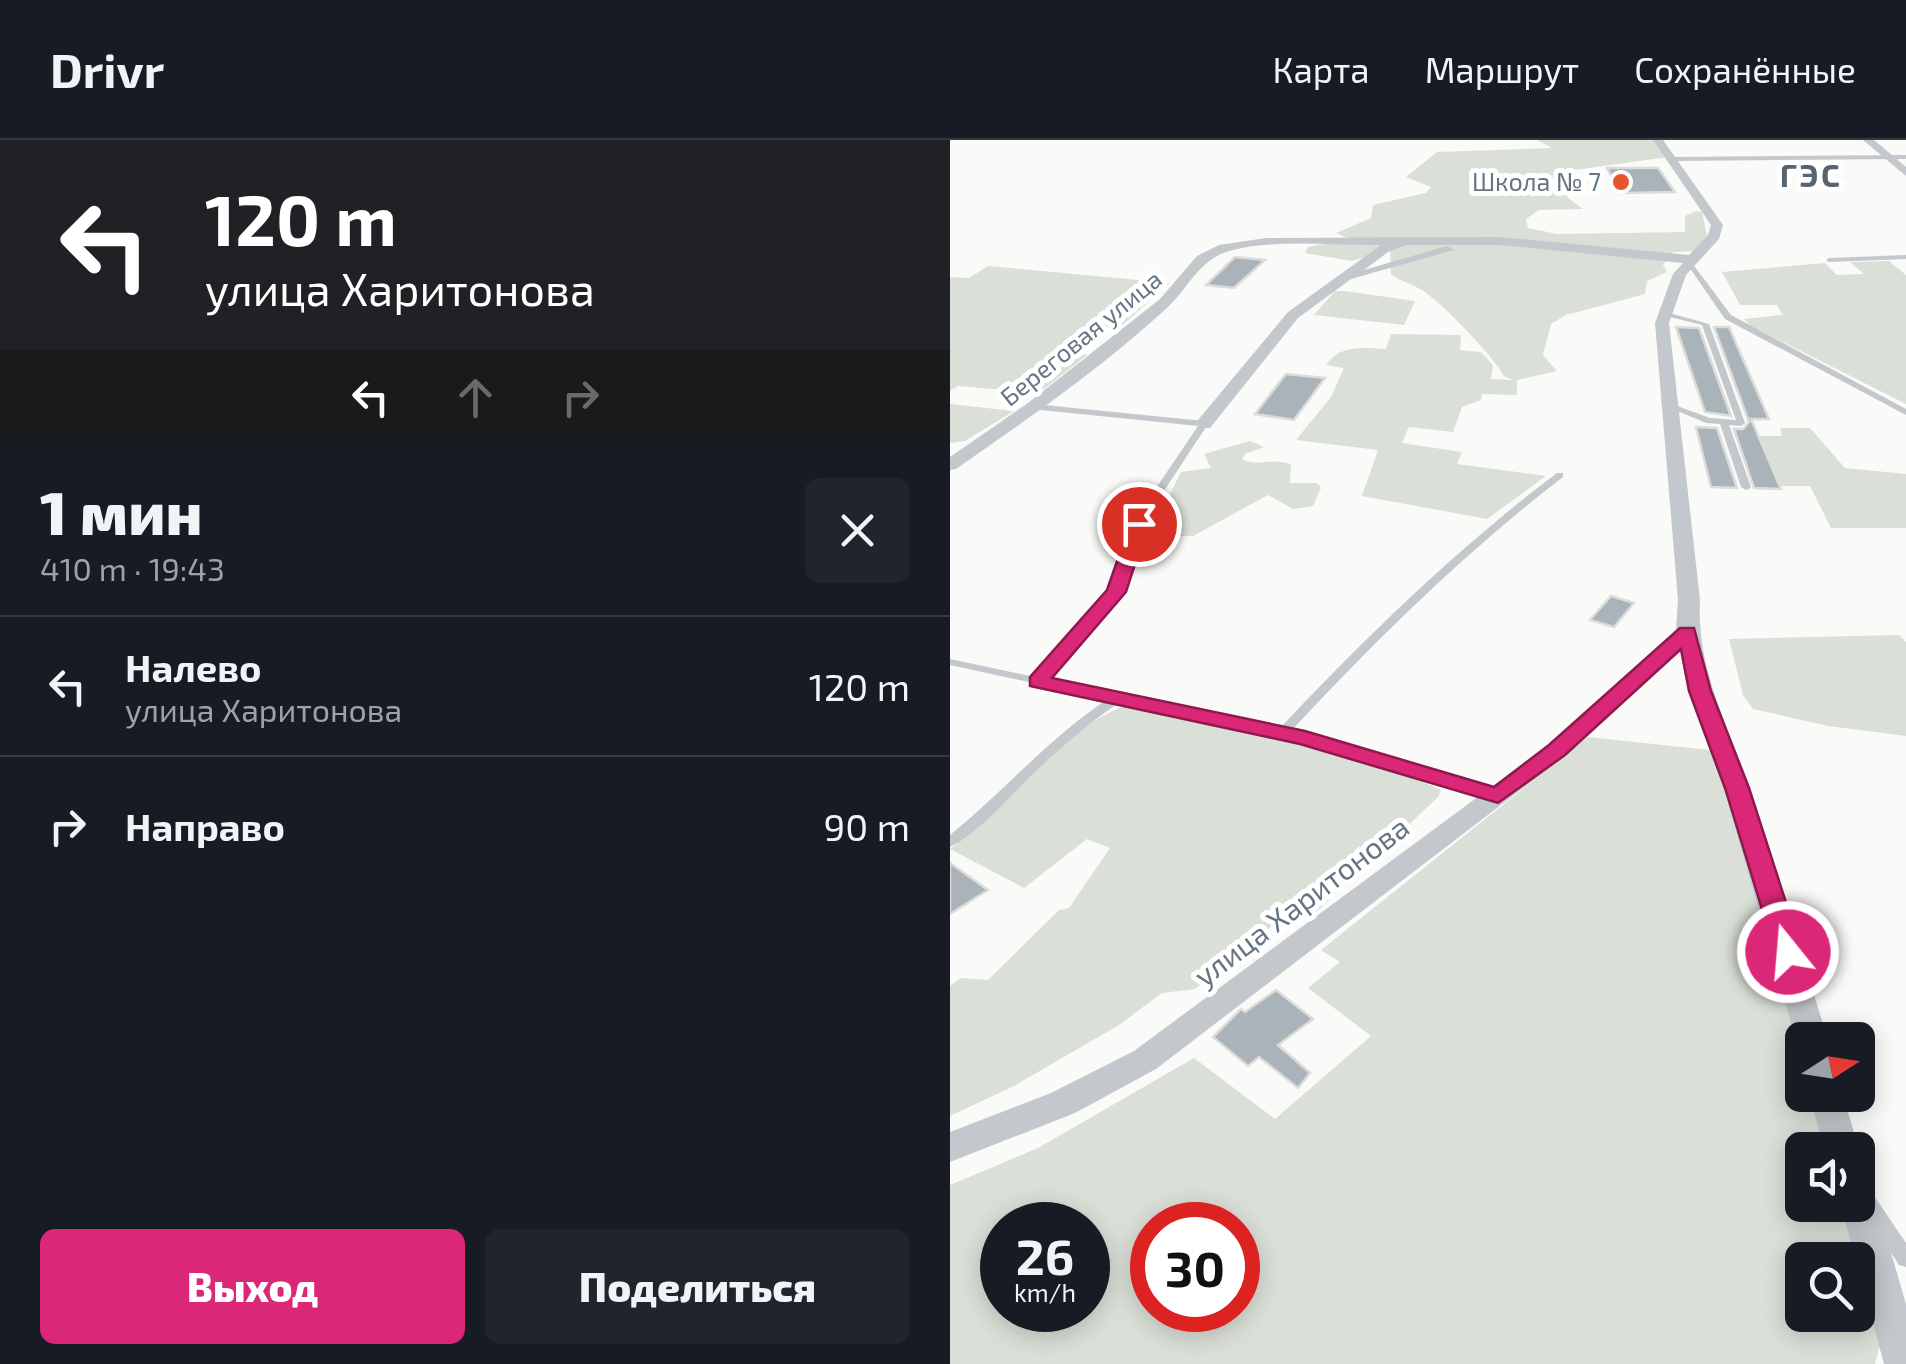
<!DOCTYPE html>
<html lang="ru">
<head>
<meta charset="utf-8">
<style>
	:root { --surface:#171b24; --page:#20242c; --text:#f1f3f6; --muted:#9ea1a6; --line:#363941; --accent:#db2777 }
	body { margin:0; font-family:"Exo 2",sans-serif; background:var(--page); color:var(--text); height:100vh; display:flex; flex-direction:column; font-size:38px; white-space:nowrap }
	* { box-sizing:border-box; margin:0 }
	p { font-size:32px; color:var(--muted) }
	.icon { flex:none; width:55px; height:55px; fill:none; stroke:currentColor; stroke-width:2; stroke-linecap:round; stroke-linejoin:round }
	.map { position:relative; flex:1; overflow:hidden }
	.panel { display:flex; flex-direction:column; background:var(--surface); width:950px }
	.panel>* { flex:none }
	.top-card { background:#202124; color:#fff; overflow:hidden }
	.needle { width:65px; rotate:78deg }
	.fabs { position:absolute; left:835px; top:882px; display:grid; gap:20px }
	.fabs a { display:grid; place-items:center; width:90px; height:90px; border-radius:15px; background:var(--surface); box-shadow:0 5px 25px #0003; font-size:50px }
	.speed { position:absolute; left:30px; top:1062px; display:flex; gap:20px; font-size:50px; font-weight:700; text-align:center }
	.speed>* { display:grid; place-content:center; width:130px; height:130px; border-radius:50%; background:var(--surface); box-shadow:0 5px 25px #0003; line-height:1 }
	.speed small { font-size:25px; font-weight:400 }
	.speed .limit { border:15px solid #d22; background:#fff; color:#111 }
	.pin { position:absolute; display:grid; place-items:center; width:85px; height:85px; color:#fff; margin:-42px; border:5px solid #fff; border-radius:50%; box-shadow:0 2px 10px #0007 }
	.me { position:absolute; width:110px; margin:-55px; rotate:343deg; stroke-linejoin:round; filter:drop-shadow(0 0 8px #0008) }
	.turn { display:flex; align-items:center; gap:35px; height:210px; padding:0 40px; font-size:45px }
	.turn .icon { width:130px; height:130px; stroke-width:2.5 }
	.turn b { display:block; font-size:70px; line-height:85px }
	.lanes { display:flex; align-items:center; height:95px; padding:0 40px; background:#0003; justify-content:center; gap:50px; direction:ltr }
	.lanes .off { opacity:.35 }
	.round { display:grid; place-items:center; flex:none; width:105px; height:105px; border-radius:15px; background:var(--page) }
	.head { display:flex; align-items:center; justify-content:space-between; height:170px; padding:0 40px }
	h1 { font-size:60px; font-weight:800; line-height:75px }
	.primary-button { display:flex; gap:20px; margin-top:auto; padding:20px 40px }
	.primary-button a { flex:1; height:115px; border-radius:15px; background:var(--accent); color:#fff; font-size:40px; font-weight:800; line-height:115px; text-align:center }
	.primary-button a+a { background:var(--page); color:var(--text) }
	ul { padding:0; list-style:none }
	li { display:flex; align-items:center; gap:30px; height:140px; padding:0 40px; border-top:2px solid var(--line) }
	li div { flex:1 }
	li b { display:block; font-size:38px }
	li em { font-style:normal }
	header { display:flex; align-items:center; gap:60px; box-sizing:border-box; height:140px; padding:0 50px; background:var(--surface); border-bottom:2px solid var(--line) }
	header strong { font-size:48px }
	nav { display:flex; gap:55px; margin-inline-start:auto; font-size:35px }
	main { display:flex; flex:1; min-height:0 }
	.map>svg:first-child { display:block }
	.green { fill:#dadfd7; fill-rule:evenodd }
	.building { fill:#aab3b9; stroke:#dcdcda; stroke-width:2.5 }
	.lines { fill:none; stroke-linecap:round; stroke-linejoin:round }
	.service { fill:#c3c8cc; fill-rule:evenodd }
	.minor { fill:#c3c8cc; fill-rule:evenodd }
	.route { fill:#db2777; stroke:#8e194d; stroke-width:2.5 }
	.poi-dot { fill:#e4572e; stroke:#fff; stroke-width:4 }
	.labels { text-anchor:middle; stroke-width:10; stroke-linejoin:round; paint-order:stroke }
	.far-poi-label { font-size:25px; fill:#657683; stroke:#fff; text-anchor:end }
	.far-street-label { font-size:25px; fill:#657683; stroke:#fff }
	.street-label { font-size:30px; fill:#657683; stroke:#fff }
	.far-district-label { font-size:32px; font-weight:bold; letter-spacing:2.5px; fill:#57646e; stroke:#fff }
</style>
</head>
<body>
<header>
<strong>Drivr</strong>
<nav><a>Карта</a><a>Маршрут</a><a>Сохранённые</a></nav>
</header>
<main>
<section class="panel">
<div class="top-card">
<div class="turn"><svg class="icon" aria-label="left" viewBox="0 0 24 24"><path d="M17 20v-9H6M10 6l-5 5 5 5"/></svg><div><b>120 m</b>улица Харитонова</div></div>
<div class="lanes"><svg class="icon" aria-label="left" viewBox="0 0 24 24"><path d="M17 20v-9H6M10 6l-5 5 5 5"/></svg><svg class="icon off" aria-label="ahead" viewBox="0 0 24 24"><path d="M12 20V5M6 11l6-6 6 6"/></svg><svg class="icon off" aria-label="right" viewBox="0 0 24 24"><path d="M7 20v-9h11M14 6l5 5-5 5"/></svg></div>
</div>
<div class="head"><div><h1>1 мин</h1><p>410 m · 19:43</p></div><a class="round"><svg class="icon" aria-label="close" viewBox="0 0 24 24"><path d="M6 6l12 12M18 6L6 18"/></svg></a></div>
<ul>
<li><svg class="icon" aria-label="left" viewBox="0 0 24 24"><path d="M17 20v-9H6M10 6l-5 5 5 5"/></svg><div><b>Налево</b><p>улица Харитонова</p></div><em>120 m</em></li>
<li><svg class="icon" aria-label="right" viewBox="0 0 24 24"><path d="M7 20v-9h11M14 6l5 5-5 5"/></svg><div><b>Направо</b></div><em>90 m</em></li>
</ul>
<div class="primary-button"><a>Выход</a><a>Поделиться</a></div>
</section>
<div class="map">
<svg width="956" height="1224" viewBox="0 0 956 1224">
	<rect width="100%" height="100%" fill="#fafaf8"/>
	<!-- green -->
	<g class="green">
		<path d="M 587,0 L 703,0 L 718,17 L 610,32 L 618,58 L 633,69 L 589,70 L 576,79 L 578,88 L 607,94 L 735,92 L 735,76 L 746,71 L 752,72 L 757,96 L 743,111 L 723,112 L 713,125 L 717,132 L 697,141 L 695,154 L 616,175 L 601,184 L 593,215 L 607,231 L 567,240 L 567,255 L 532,254 L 531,260 L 512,267 L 503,292 L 459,287 L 452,303 L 512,312 L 507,324 L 596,336 L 537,379 L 412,356 L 428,310 L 346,300 L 381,257 L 394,228 L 376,225 C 391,204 411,208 436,209 L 441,194 L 511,195 L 510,210 L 531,212 L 543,225 L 541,239 L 563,240 L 554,236 C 546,219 488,158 470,149 C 460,143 450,141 441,134 L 440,109 L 402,121 L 355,113 L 358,107 L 400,99 L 386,93 L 421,78 L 423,65 L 476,53 L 481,47 L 456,37 L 487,12 L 602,8 Z"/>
		<path d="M 939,121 L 956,135 L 956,264 L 801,186 L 794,179 L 833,175 L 827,165 L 790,165 L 772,132 L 875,123 L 887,135 L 914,134 L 900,122 Z"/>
		<path d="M 38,126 L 220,143 L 168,189 L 145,187 L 116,211 L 137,215 L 89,253 L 8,246 L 0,251 L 0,137 L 19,138 Z"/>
		<path d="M 385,151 L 394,151 L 465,161 L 454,185 L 364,175 Z"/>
		<path d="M 0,264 L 64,271 L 15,301 L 0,303 Z"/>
		<path d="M 830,288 L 860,288 L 895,328 L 956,334 L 956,388 L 881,388 L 860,346 L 830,346 L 809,296 L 832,296 Z"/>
		<path d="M 300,301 L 314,307 L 295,314 L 292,319 C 307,328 325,316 341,325 L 340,343 L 367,343 L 371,348 L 363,366 L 343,369 L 318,355 L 243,396 L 206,396 L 202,390 L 231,332 L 261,328 L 254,314 Z"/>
		<path d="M 949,495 L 956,502 L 956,596 L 878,586 L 803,569 L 793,555 L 779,499 Z"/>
		<path d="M 182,565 L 353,602 L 448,631 L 491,650 L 488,657 L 359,779 L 339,772 L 245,849 L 212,853 L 169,885 L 64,946 L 0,976 L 0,846 L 11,838 L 38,840 L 109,770 L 119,768 L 160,708 L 137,699 L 74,748 L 0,709 C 47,672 128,573 182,565 Z"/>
		<path d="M 638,597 L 759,610 L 770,629 L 852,919 L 852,955 L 863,955 L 878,1010 L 852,1010 L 852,1065 L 894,1065 L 932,1197 L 925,1224 L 0,1224 L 0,1045 L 88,1008 L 244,918 L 325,979 L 421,896 L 358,848 L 390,822 L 371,810 ZM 52,1085 L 138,1085 L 138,1170 L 52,1170 ZM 202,1085 L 288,1085 L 288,1170 L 202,1170 ZM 852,1120 L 908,1120 L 908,1175 L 852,1175 Z"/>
	</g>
	<!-- building -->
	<g class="building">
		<path d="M 657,28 L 708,28 L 725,52 L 670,53 Z"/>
		<path d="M 285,117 L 315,120 L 284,148 L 256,145 Z"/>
		<path d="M 726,187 L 749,188 L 781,276 L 755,272 Z"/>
		<path d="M 764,187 L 779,187 L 819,279 L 801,279 L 831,349 L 804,348 L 784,289 L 793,289 L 799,282 Z"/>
		<path d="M 336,234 L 375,238 L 344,280 L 305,274 Z"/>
		<path d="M 746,287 L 767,288 L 787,348 L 761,347 Z"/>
		<path d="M 661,456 L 684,463 L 664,487 L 640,480 Z"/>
		<path d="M 0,723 L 38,750 L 0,774 Z"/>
		<path d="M 326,850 L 363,879 L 328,905 L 360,933 L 348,948 L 309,917 L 298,926 L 263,897 L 291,869 L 295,872 Z"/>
	</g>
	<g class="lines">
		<!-- service -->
		<g class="service">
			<path d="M 956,15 L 956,19 L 724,21 L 721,19 L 724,17 Z"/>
			<path d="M 956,115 L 956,119 L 879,122 L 876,120 L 879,118 Z"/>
			<path d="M 738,123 L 742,123 L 781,175 L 956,269 L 956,275 L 775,179 L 737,124 Z"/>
			<path d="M 712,171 L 759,184 L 795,283 L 791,286 L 779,285 L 801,347 L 799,349 L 796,350 L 791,347 L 770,284 L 756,283 L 718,267 L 722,264 L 760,278 L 786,280 L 752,185 L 712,175 Z"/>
			<path d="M 84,264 L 254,281 L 258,284 L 204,366 L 171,452 L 96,539 L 329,589 C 416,497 506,409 607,333 L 613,333 L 613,337 C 514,413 426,500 341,591 L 553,653 L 555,656 L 553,659 L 543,659 L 352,601 L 170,562 C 139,583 111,607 84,633 C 61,655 28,694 0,707 L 0,695 C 54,651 99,598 158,559 L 0,525 L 0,519 L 85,537 L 161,451 L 194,366 L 248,286 L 81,269 L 81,265 Z"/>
			<path d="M 908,1038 L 914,1041 L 956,1103 L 956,1127 L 949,1125 L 908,1060 Z"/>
		</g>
		<!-- minor -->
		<g class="minor">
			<path d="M 703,0 L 713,0 L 773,85 L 769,99 L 736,135 L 719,183 L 750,460 C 746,529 779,587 801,651 C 828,733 852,817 878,900 L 852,900 L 852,909 L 846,900 L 774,648 L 738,551 L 730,511 L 616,615 L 206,929 L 125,973 L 0,1022 L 0,992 L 101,953 L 184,911 L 598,605 L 726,490 L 728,460 L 705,183 L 723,134 L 733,123 L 550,105 L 456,105 L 438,112 L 414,130 L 497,106 L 504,110 L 401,139 L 348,178 L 260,288 L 248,288 L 248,280 L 338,172 L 431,105 C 382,106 326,98 279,111 C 250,119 238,148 218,167 C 153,227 79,278 6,329 L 0,330 L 0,317 L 78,263 L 210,159 L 247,116 L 269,105 L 316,98 L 550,97 L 739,115 L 758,95 L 761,85 Z"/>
			<path d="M 913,0 L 924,0 L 956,27 L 956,36 Z"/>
			<path d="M 859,955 L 893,955 L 909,1010 L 908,1013 L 908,1010 L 875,1010 Z"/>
			<path d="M 908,1045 L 921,1050 L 926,1061 L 956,1164 L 956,1224 L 934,1224 L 891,1065 L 908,1065 Z"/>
		</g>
	</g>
	<!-- route -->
	<path class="route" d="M 189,379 L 198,384 L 176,452 L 102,538 L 355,591 L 544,647 L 599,605 L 730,488 L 744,488 L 761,551 L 799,648 L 852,812 L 848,819 L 829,819 L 825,812 L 775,648 L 739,551 L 731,509 L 615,615 L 548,663 L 350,604 L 80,546 L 80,537 L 157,450 L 180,384 Z"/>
	<!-- markers -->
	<circle class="poi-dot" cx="671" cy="42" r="10"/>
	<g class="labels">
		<!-- far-poi labels -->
		<g class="far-poi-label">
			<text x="651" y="51">Школа № 7</text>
		</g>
		<!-- far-street labels -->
		<g class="far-street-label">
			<text transform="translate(131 198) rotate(-39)" y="9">Береговая улица</text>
		</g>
		<!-- street labels -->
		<g class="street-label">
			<text transform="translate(352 762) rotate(-37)" y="10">улица Харитонова</text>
		</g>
		<!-- far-district labels -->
		<g class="far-district-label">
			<text x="861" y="47">ГЭС</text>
		</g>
	</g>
</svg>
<div class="fabs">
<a><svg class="needle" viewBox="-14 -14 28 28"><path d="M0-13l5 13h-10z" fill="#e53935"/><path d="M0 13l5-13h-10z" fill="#9ea1a6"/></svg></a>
<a><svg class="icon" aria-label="sound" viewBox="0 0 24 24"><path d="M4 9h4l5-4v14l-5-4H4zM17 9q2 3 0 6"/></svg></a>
<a><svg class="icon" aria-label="search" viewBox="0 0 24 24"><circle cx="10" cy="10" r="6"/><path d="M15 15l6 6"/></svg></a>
</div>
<div class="speed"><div>26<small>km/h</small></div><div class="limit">30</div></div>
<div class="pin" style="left:189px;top:384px;background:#d93025"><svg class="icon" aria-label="arrive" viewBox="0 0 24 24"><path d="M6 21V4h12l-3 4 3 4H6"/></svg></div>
<svg class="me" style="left:838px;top:812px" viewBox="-20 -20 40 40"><circle r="17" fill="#db2777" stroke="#fff" stroke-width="3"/><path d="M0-11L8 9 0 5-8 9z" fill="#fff"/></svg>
</div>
</main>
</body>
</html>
